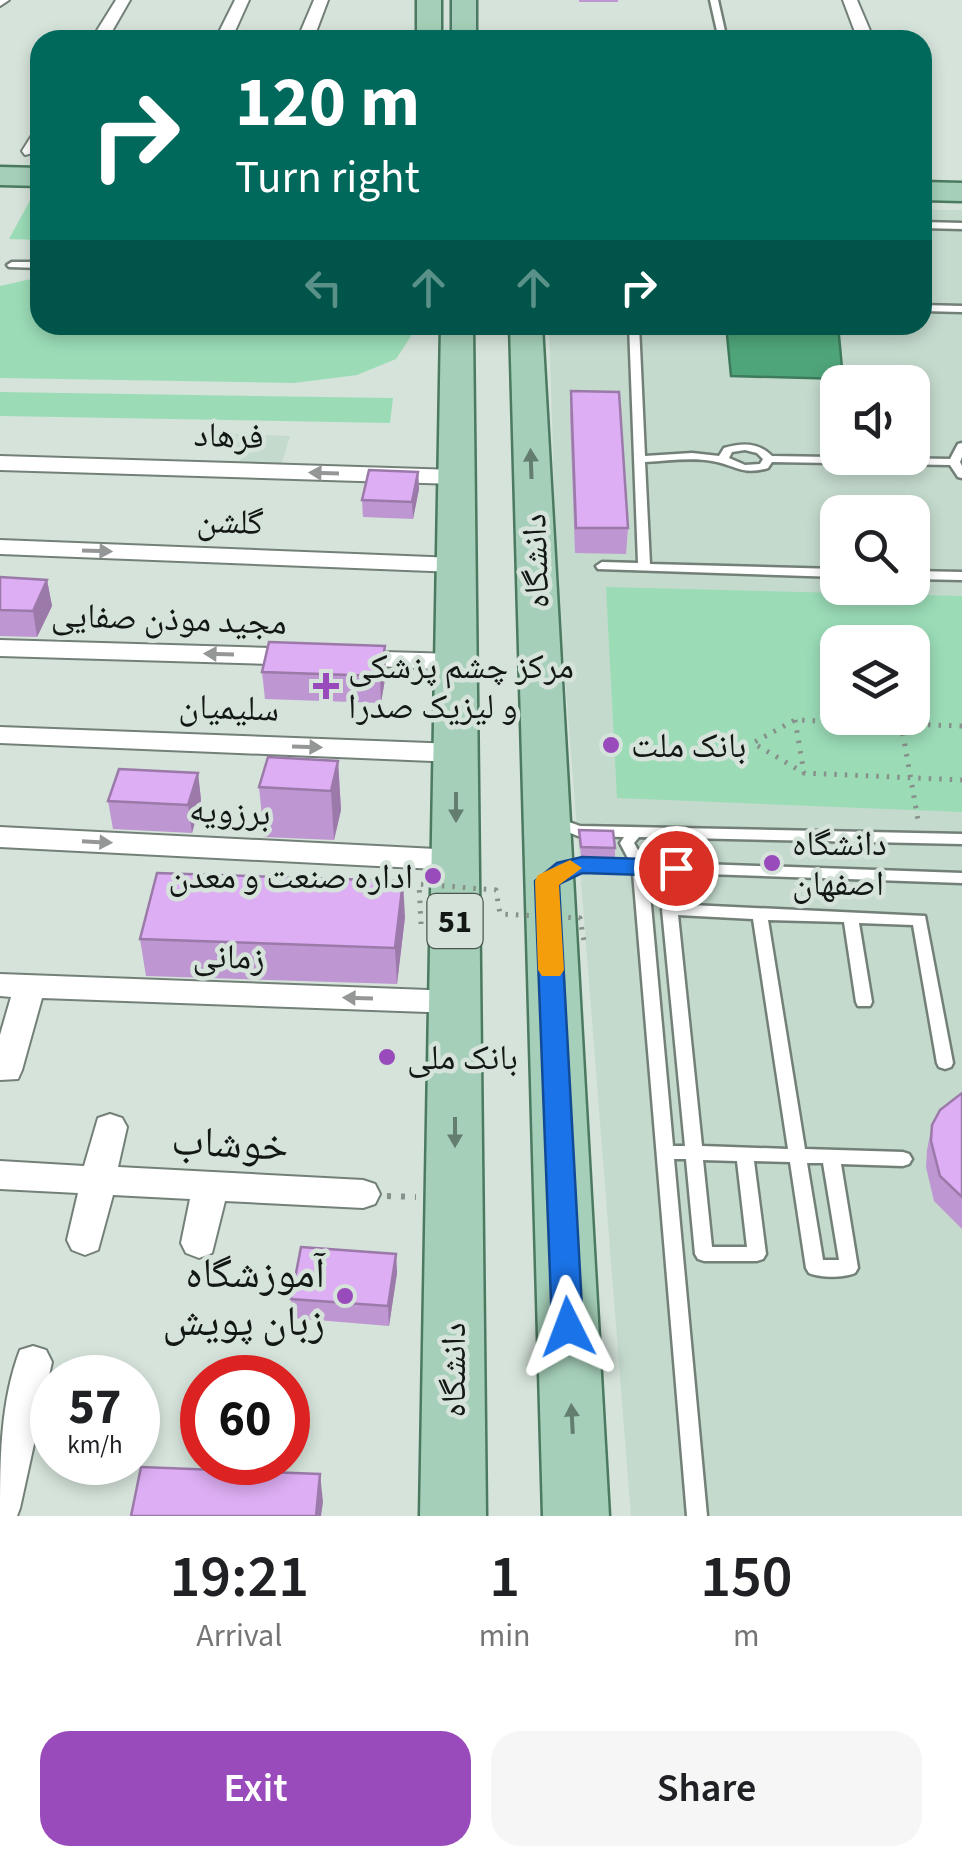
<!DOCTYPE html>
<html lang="en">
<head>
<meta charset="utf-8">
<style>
	:root { --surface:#fff; --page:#f6f6f6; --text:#202124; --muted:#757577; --accent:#9a4bbb }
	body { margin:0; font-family:"Source Sans 3","Noto Naskh Arabic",sans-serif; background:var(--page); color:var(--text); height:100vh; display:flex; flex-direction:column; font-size:38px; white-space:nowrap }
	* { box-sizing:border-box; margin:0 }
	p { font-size:32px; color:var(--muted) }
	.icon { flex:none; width:55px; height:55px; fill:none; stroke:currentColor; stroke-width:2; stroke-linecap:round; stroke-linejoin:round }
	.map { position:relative; height:1516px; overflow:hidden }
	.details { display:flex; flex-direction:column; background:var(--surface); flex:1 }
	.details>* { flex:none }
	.top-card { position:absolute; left:30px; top:30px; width:902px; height:305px; border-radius:30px; box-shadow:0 5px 15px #0003; background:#00695c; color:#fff; overflow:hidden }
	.controls { position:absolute; left:820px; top:365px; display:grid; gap:20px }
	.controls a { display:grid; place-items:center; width:110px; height:110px; border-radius:20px; background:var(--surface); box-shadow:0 5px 15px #0003; font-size:50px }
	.speed { position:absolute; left:30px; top:1355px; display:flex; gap:20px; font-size:50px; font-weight:700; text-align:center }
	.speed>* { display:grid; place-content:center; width:130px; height:130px; border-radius:50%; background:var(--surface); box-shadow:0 5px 15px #0003; line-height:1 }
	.speed small { font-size:25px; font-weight:400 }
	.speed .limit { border:15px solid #d22; background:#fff; color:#111 }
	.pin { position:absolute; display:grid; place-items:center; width:85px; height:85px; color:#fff; margin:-42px; border:5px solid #fff; border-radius:50%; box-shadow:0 2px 10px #0007 }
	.me { position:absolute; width:110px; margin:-55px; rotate:357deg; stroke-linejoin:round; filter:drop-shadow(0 0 8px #0008) }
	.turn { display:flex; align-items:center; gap:35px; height:210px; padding:0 40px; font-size:45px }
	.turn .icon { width:130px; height:130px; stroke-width:2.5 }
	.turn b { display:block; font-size:70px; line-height:85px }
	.lanes { display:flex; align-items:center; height:95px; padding:0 40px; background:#0003; justify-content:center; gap:50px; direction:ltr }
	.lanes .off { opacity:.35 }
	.eta { display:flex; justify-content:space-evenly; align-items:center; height:170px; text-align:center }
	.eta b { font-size:60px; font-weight:600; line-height:70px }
	.button { display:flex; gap:20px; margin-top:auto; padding:20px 40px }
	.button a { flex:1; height:115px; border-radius:30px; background:var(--accent); color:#fff; font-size:40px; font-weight:600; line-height:115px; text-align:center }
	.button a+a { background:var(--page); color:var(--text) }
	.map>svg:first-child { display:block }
	.built { fill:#c4dacd; fill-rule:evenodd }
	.green { fill:#9bdcb7; fill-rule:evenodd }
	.water { fill:#4fa57a; stroke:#3d7b5c; stroke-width:2.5 }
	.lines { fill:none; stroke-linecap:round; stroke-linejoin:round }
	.service-casing { stroke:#738078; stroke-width:5 }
	.minor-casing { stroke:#738078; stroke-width:4 }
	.primary-casing { stroke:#4b7a60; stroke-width:5 }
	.path-far1 { stroke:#87918b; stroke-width:5; stroke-dasharray:2.5 8; stroke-linecap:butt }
	.path { stroke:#87918b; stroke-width:6; stroke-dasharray:4 10; stroke-linecap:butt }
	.service { fill:#fff; fill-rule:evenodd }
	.minor { fill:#fff; fill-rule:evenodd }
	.primary { fill:#a5cfb8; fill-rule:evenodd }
	.path-bridge { stroke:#87918b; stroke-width:5; stroke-dasharray:2.5 8; stroke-linecap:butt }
	.wall { fill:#be96d1 }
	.shaded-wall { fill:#9b7aaa }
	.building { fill:#ddaef3; stroke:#9b7aaa; stroke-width:2.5 }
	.oneway { fill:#637d6f }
	.oneway2 { fill:#959796 }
	.route { fill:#1a73e8; stroke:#114b97; stroke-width:2.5 }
	.slow { fill:#f59e0b }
	.poi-dot { fill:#9a4bbb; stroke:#d5e3da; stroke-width:4 }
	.labels { text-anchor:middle; stroke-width:9; stroke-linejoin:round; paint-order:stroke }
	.shield { fill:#d5e3da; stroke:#4d5550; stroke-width:2.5 }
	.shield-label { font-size:32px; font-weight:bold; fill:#131815 }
	.street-label { font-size:35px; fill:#131815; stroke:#d5e3da }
	.poi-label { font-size:35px; fill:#131815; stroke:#d5e3da; text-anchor:start }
	.near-street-label { font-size:42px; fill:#131815; stroke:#d5e3da }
	.near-poi-label { font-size:42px; fill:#131815; stroke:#d5e3da; text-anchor:end }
</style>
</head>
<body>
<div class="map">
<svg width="962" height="1516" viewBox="0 0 962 1516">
	<rect width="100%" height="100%" fill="#d5e3da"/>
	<!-- built -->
	<g class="built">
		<path d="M 923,210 L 962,210 L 962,1516 L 631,1516 L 557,575 L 549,325 L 922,325 ZM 838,382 L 912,382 L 912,458 L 838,458 ZM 838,512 L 912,512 L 912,588 L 838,588 ZM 838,642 L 912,642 L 912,718 L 838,718 Z"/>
		<path d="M 233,434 L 290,436 L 281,465 L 239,464 L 243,449 L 228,449 Z"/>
	</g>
	<!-- green -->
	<g class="green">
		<path d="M 33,195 L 40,195 L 40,240 L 9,239 Z"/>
		<path d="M 40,277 L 40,325 L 411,325 L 411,336 L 396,359 L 357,375 L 294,383 L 0,378 L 0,286 Z"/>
		<path d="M 0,392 L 393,398 L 390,423 L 0,416 Z"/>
		<path d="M 606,587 L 962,596 L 962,812 L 617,798 ZM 912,642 L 912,718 L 838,718 L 838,642 Z"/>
	</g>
	<!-- water -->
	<path class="water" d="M 726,325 L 838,325 L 843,379 L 731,376 Z"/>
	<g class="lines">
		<defs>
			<g id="service">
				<path d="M 710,0 L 718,0 L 727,40 L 719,40 Z"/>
				<path d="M 922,222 L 962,223 L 962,229 L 922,228 Z"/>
				<path d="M 12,262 L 40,262 L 40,268 L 9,267 L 7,265 Z"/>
				<path d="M 922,305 L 962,306 L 962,312 L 922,311 Z"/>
				<path d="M 629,325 L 639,325 L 645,456 L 692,453 L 719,456 L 724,448 C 742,443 758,442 772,456 L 950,459 L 958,444 L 962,443 L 962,457 L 960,462 L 962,466 L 962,478 L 958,477 L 950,465 L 772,462 L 768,468 C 742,476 736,465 712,461 C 691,457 667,461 645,462 L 650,564 L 838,569 L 838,577 L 598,569 L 596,566 L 602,562 L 638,563 ZM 745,450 L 757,453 L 763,459 L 760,464 L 745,465 L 729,458 L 732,452 Z"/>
				<path d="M 912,571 L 962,572 L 962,580 L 912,579 Z"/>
				<path d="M 555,817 L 580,826 L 962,834 L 962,844 L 639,837 L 634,843 L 645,862 L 962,873 L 962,883 L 648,872 L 673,1146 L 685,1146 L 662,909 L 665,905 L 670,904 L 925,916 L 953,1063 L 951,1067 L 945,1069 L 939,1067 L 937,1063 L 913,925 L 859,923 L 872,1002 L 870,1006 L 858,1006 L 856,1002 L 844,922 L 768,920 L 805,1149 L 903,1152 L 909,1154 L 912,1159 L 909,1164 L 903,1166 L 841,1164 L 858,1268 L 855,1273 C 843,1278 821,1278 809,1273 L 806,1268 L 790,1162 L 754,1161 L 766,1254 L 763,1259 L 757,1261 L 704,1261 L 698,1259 L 695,1254 L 686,1159 L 674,1159 L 707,1516 L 687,1516 L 633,872 L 583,870 L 556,880 L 551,879 L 549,875 L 551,871 L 582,860 L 630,862 L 620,843 L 624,837 L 578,836 L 550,825 L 548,822 L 550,819 ZM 678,915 L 753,919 L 788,1149 L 702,1146 ZM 703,1160 L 737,1161 L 747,1247 L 712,1247 ZM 807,1163 L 823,1163 L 839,1260 L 823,1260 Z"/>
			</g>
			<g id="minor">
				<path d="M 0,0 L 9,0 L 0,6 Z"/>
				<path d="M 116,0 L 130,0 L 107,40 L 91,40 Z"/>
				<path d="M 235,0 L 249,0 L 231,40 L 215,40 Z"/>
				<path d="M 314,0 L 328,0 L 313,40 L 297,40 Z"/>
				<path d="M 843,0 L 857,0 L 874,40 L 858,40 Z"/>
				<path d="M 40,131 L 40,151 L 25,155 L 22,151 L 34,132 Z"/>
				<path d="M 0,456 L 456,470 L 467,477 L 456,484 L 0,470 Z"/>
				<path d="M 0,540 L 456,558 L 468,565 L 456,572 L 0,554 Z"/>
				<path d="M 0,640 L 305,649 L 318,657 L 305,665 L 0,656 Z"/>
				<path d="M 348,651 L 456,654 L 469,662 L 456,670 L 339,664 L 335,659 Z"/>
				<path d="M 0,727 L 456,744 L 466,747 L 470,753 L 466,759 L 456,762 L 0,743 Z"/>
				<path d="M 0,827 L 456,850 L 466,853 L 471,860 L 466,867 L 456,870 L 0,847 Z"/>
				<path d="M 0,974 L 455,991 L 466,994 L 471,1002 L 466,1010 L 455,1013 L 42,998 L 22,1070 L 18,1079 L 0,1080 L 0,1035 L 11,997 L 0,996 Z"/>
				<path d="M 110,1114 L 122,1118 L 127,1127 L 118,1167 L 363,1180 L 375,1184 L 380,1194 L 375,1204 L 363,1208 L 225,1201 L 212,1253 L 199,1258 L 186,1253 L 181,1243 L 190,1199 L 113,1195 L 98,1250 L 85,1255 L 72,1250 L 67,1240 L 78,1193 L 0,1189 L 0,1161 L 84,1166 L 98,1118 Z"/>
				<path d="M 33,1346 L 46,1350 L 52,1362 L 20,1508 L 17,1516 L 0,1516 C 0,1461 0,1402 20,1350 Z"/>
			</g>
			<g id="primary">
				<rect x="417" y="0" width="24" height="40"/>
				<rect x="452" y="0" width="24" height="40"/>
				<path d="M 0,167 L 40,168 L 40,186 L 0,185 Z"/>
				<path d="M 922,182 L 962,183 L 962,201 L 922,200 Z"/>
				<path d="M 441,325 L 473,325 L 486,1516 L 420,1516 Z"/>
				<path d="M 510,325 L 542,325 L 609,1516 L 543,1516 Z"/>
			</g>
		</defs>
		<!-- service casing -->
		<use href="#service" class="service-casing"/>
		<!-- minor casing -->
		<use href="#minor" class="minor-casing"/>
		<!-- primary casing -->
		<use href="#primary" class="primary-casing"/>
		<!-- path-far1 -->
		<g class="path-far1">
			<path d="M 795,720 L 804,773"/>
			<path d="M 901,723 L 918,820"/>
			<path d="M 962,726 L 795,720 L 753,743 L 804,773 L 962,780"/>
		</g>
		<!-- path -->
		<path class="path" d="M 387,1196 L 416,1197"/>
		<!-- service -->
		<use href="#service" class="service"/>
		<!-- minor -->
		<use href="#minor" class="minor"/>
		<!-- primary -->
		<use href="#primary" class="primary"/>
		<!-- path-bridge -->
		<path class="path-bridge" d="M 421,924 L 419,884 L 496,890 L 500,914 L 580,918 L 584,941"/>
	</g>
	<!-- wall -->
	<g class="wall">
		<rect x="579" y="0" width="39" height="2"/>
		<path d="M 571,391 L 628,528 L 626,554 L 575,553 L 570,415 Z"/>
		<path d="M 418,472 L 419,489 L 413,519 L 363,517 L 362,500 Z"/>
		<path d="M 0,577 L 47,580 L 52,606 L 37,637 L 0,636 Z"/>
		<path d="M 262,672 L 386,673 L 381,703 L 265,699 Z"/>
		<path d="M 338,761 L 341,810 L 334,840 L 264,837 L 259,787 Z"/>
		<path d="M 198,773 L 201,800 L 192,833 L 113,829 L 108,801 Z"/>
		<path d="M 579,830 L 615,848 L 615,858 L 581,856 Z"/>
		<path d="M 405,917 L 397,984 L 146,976 L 140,939 Z"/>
		<path d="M 962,1093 L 962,1229 L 934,1201 L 926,1167 L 927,1150 L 932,1125 Z"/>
		<path d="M 396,1254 L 397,1273 L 389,1326 L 293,1318 L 291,1299 Z"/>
	</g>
	<!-- shaded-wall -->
	<g class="shaded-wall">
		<path d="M 418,472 L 419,489 L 413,519 L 412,502 Z"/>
		<path d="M 47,580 L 52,606 L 37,637 L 33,611 Z"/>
		<path d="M 385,646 L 386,673 L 381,703 L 380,676 Z"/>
		<path d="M 338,761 L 341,810 L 334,840 L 331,791 Z"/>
		<path d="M 198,773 L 201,800 L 192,833 L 188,805 Z"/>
		<path d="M 403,881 L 405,917 L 397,984 L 395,948 Z"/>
		<path d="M 396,1254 L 397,1273 L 389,1326 L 388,1306 Z"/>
		<path d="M 320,1474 L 323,1502 L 321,1516 L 316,1516 Z"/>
	</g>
	<!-- building -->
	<g class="building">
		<path d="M 571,391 L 619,392 L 628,528 L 576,528 Z"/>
		<path d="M 369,470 L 418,472 L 412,502 L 362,500 Z"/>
		<path d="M 0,577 L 47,580 L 33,611 L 0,610 Z"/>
		<path d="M 269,642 L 385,646 L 380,676 L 262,672 Z"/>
		<path d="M 268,757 L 338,761 L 331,791 L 259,787 Z"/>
		<path d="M 119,769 L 198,773 L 188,805 L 108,801 Z"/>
		<path d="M 579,830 L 613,831 L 615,848 L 581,847 Z"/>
		<path d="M 157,873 L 403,881 L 395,948 L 140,939 Z"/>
		<path d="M 962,1093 L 962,1197 L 940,1176 L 931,1141 L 932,1125 L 940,1110 Z"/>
		<path d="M 301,1247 L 396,1254 L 388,1306 L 291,1299 Z"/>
		<path d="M 141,1467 L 320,1474 L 316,1516 L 131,1516 Z"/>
	</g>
	<!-- one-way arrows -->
	<defs><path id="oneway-solid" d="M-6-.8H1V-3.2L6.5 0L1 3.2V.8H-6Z" transform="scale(2.5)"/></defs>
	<g class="oneway">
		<use href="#oneway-solid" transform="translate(531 464) rotate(-92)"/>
		<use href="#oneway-solid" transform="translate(456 807) rotate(90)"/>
		<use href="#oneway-solid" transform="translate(455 1132) rotate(90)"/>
		<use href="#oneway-solid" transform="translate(572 1419) rotate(-93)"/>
	</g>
	<g class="oneway2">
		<use href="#oneway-solid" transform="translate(324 473) rotate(-178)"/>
		<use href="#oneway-solid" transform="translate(97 551) rotate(2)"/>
		<use href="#oneway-solid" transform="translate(219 654) rotate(-178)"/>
		<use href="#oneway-solid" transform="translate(307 747) rotate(2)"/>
		<use href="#oneway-solid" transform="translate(97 842) rotate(3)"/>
		<use href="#oneway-solid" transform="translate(358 998) rotate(-178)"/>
	</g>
	<!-- route -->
	<path class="route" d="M 582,857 L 676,860 L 688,868 L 676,876 L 582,873 L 559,884 L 583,1327 L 578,1337 L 568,1340 L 557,1337 L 552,1327 L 535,881 L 557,863 Z"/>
	<!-- slow -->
	<path class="slow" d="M 570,860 L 582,868 L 559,885 L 564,970 L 560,976 L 542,976 L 538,970 L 535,881 L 538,875 Z"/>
	<!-- markers -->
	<g class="poi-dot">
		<path d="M321 671h10v10h10v10h-10v10h-10v-10h-10v-10h10z"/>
		<circle cx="611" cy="745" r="10"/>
		<circle cx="772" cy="863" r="10"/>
		<circle cx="433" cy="876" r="10"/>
		<circle cx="387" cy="1057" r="10"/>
		<circle cx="345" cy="1296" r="10"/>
	</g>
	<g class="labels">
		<!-- shield labels -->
		<rect class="shield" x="427.5" y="894" width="55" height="54" rx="8"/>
		<g class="shield-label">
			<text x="455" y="932">51</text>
		</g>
		<!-- street labels -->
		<g class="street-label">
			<text transform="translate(229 435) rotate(2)" y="12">فرهاد</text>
			<text transform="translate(230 521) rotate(2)" y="12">گلشن</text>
			<text transform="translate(535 561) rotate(-92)" y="12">دانشگاه</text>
			<text transform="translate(169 618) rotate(2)" y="12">مجید موذن صفایی</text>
			<text transform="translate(229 707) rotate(2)" y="12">سلیمیان</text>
			<text transform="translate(230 811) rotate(3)" y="12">برزویه</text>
			<text transform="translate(229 956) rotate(2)" y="12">زمانی</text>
			<text transform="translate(453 1370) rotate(-90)" y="12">دانشگاه</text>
		</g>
		<!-- poi labels -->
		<g class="poi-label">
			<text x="348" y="678">مرکز چشم پزشکی<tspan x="348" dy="40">و لیزیک صدرا</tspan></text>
			<text x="631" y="757">بانک ملت</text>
			<text x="792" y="855">دانشگاه<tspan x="792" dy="40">اصفهان</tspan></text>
			<text x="413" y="888" text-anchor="end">اداره صنعت و معدن</text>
			<text x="407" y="1069">بانک ملی</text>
		</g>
		<!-- near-street labels -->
		<g class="near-street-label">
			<text transform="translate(230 1142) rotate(3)" y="15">خوشاب</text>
		</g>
		<!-- near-poi labels -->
		<g class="near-poi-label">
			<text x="325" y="1287">آموزشگاه<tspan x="325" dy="48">زبان پویش</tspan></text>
		</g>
	</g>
</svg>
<div class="controls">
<a><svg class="icon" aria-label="sound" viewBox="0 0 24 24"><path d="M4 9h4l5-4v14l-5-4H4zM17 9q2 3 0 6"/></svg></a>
<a><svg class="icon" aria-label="search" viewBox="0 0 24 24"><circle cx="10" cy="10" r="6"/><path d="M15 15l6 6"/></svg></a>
<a><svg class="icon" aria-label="layers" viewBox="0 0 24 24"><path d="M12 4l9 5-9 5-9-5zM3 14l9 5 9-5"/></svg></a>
</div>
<div class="speed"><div>57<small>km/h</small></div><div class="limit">60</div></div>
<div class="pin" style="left:676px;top:868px;background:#d93025"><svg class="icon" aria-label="arrive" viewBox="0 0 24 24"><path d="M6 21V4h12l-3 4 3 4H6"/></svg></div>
<svg class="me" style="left:568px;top:1327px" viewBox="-20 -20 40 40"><path d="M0-17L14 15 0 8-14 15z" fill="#1a73e8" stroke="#fff" stroke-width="4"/></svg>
<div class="top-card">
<div class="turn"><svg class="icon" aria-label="right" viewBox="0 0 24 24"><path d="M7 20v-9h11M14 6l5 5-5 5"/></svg><div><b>120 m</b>Turn right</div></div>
<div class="lanes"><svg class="icon off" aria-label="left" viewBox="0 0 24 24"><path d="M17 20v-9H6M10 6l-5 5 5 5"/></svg><svg class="icon off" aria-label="ahead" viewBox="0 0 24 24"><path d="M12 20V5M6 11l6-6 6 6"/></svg><svg class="icon off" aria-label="ahead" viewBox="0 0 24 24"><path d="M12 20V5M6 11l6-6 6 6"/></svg><svg class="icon" aria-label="right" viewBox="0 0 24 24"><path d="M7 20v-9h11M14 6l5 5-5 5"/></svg></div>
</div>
</div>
<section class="details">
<div class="eta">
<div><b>19:21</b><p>Arrival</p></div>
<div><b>1</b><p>min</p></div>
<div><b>150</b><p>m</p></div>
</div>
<div class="button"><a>Exit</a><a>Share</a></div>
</section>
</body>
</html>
